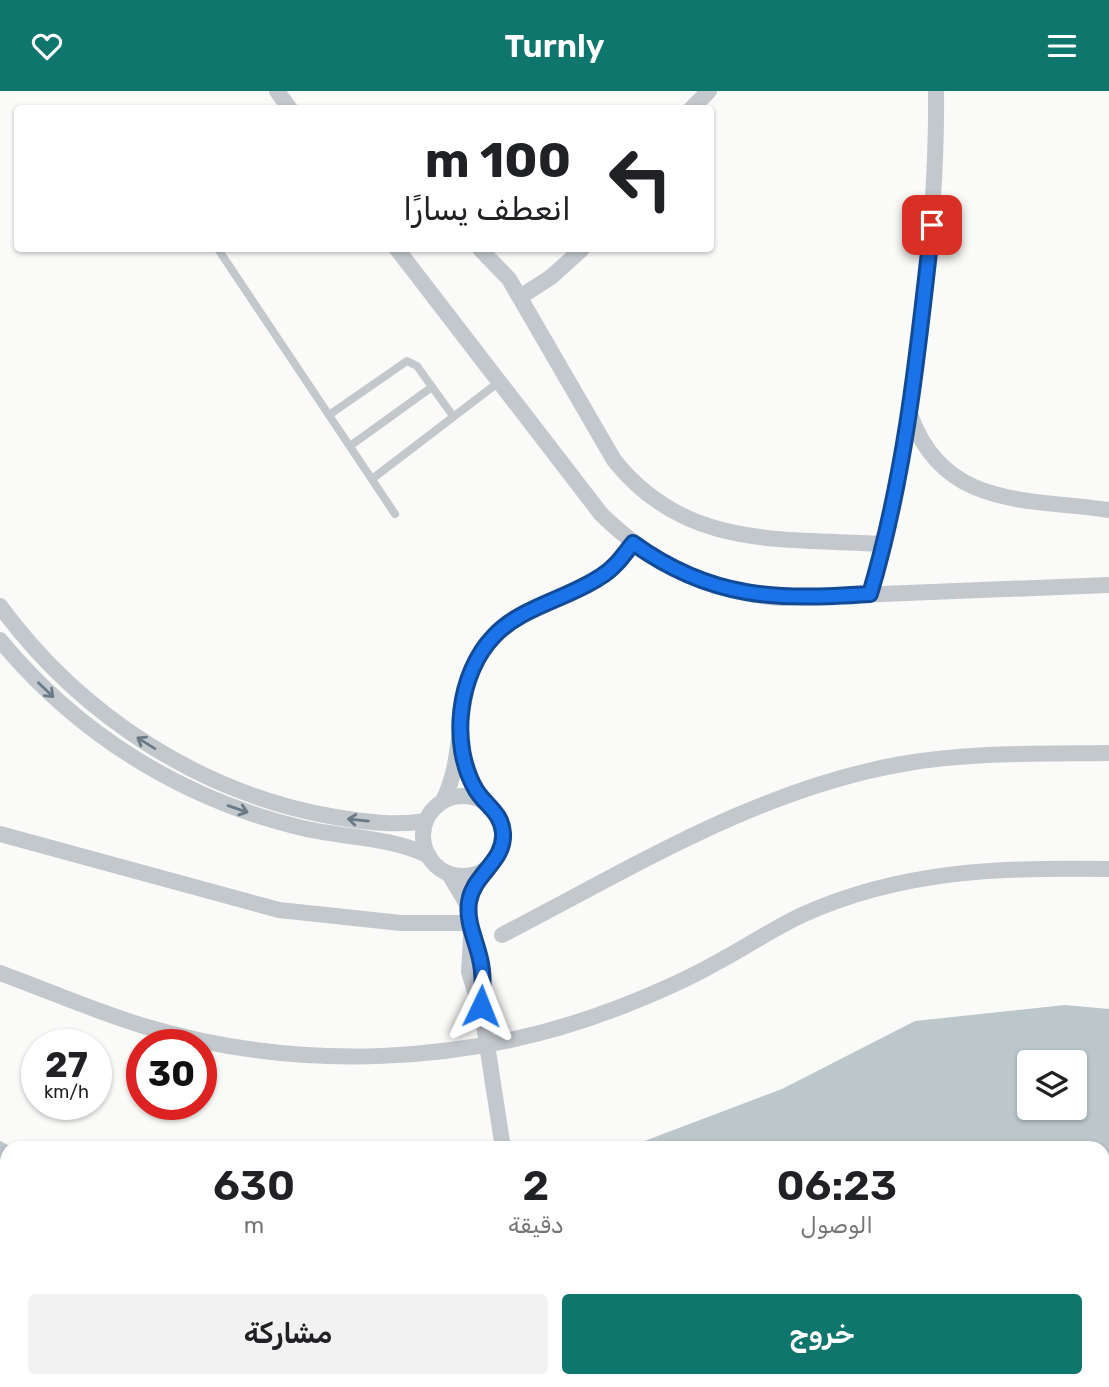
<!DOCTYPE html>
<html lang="ar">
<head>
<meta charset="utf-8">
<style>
	:root { --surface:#fff; --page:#f2f2f2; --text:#202124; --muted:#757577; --accent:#0f766e }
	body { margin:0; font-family:Rubik,"Noto Sans Arabic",sans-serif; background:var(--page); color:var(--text); direction:rtl; height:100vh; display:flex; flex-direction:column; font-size:26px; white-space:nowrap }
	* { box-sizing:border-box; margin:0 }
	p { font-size:23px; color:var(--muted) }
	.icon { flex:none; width:38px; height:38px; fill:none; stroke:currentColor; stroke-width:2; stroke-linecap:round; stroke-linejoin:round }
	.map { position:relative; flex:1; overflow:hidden; direction:ltr }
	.drawer { position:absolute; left:0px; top:1050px; width:1110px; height:247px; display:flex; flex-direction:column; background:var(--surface); border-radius:21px 21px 0 0; box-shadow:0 2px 5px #0004; direction:rtl }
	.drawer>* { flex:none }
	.hud { position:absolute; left:14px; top:14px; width:700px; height:147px; border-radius:7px; box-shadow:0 2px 5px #0004; direction:rtl; background:#fff; color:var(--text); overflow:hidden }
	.fabs { position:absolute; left:1017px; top:959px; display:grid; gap:14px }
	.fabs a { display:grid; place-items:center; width:70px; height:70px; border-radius:7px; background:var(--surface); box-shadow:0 2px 5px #0004; font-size:35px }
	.speed { position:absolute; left:21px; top:938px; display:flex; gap:14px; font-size:35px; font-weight:700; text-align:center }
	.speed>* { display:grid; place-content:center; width:91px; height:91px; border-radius:50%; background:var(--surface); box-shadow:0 2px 5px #0004; line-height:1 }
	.speed small { font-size:18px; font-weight:400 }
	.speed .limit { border:10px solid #d22; background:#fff; color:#111 }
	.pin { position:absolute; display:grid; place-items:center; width:60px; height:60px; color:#fff; margin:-30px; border-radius:14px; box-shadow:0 4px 10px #0006 }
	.me { position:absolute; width:77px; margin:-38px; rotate:2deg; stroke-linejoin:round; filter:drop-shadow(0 0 5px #0008) }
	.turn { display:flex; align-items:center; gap:24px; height:147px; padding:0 28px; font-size:32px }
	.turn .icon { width:91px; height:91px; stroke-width:2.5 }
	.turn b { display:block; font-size:49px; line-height:60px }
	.eta { display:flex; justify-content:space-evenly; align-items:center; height:119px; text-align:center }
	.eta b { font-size:42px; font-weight:600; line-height:49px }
	.action { display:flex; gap:14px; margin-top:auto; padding:14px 28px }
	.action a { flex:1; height:80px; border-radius:7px; background:var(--accent); color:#fff; font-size:28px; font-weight:600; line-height:80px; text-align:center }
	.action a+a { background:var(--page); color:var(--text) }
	header { display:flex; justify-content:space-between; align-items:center; height:91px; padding:0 28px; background:var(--accent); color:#fff; font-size:32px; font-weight:600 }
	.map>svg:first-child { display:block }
	.water { fill:#bbc7cb; fill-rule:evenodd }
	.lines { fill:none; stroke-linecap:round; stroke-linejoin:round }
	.lane { stroke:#c3c8cc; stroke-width:8 }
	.street { stroke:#c3c8cc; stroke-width:16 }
	.oneway { stroke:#6a7a87 }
	.route-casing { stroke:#114b97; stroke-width:18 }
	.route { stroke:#1a73e8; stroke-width:12 }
</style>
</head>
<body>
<header><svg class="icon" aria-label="menu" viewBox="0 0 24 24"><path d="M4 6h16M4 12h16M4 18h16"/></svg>Turnly<svg class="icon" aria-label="heart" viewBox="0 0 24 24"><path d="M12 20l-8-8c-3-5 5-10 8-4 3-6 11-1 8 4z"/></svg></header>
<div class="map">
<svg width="1109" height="1296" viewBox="0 0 1109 1296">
	<rect width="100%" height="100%" fill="#fafaf8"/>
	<!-- water -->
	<g class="water">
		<path d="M 1065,914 L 1109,918 L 1109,1256 L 1102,1251 L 1102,1057 L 626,1057 L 782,998 L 915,930 ZM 1029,971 L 1074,971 L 1074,1017 L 1029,1017 Z"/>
		<path d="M 0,1050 L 14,1057 L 7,1057 L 7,1213 L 0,1210 Z"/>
	</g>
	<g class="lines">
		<!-- lane -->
		<g class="lane">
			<path d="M 218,158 L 395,423"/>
			<path d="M 329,324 L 407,270 L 417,275 L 453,325"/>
			<path d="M 350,355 L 432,296"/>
			<path d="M 372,388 L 499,291"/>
		</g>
		<!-- street -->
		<g class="street">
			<path d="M 277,0 L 290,18"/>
			<path d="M 691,18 L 709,0"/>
			<path d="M 397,158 L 601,423 C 652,473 711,502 782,507 L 1109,494"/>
			<path d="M 480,158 L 509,188 L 614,369 C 685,459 782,447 885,453"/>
			<path d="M 520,206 L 551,186 L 582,158"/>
			<path d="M 911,326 C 945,418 1028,407 1109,419"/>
			<path d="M 870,503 C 896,414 910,327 921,235 C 930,156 937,79 936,0"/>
			<path d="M 0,515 C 80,624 201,703 335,726 C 365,731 396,735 426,730"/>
			<path d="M 0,549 C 77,642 180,707 298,736 C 340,747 390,745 429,765"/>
			<path d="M 462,660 L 475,698 L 485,712"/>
			<circle cx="463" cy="745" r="40"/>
			<path d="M 443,710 C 467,662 453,606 482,560 C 508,520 561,511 599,487 C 613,478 623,465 633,452"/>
			<path d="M 0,743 L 279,819 L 401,832 L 470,832"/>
			<path d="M 449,783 L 468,815 L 471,844 L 481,870 L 481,915 L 503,1057"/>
			<path d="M 502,844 C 630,778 758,698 902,673 C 971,661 1040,663 1109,662"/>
			<path d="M 471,846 L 469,881 L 479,913"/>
			<path d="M 0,882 C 49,900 97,921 147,936 C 299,981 468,974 615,918 C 649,905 684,890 716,872 C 745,857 772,838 802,824 C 901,779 1002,776 1109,778"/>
			<path d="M 566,1290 L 568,1296"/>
			<path d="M 859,1290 L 881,1296"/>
			<path d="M 681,1296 L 702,1290"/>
		</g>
	</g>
	<!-- one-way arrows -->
	<defs><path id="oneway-shaft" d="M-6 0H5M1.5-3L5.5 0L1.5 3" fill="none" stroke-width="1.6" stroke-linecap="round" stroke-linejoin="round" transform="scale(1.75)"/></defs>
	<g class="oneway">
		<use href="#oneway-shaft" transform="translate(46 599) rotate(44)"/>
		<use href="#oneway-shaft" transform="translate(146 652) rotate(-148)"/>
		<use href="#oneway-shaft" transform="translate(238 718) rotate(19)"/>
		<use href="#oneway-shaft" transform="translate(358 729) rotate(-174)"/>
	</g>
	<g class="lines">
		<defs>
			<path id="route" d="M 481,915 C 483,899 484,884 480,868 C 476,849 466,831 469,811 C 473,783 505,771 503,742 C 502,722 485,714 476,699 C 449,654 458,582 494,545 C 521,516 567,508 600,486 C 614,478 623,465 633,452 C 712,509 778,509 870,503 C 906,382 918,259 932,134"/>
		</defs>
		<!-- route casing -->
		<use href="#route" class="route-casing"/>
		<!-- route -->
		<use href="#route" class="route"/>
	</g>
</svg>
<div class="fabs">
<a><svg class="icon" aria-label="layers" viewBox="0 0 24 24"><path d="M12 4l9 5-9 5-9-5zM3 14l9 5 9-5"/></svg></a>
</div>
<div class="speed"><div>27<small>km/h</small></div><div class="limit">30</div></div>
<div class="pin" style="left:932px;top:134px;background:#d93025"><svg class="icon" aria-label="arrive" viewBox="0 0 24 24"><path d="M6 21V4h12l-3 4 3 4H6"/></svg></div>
<svg class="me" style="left:481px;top:915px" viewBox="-20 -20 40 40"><path d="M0-17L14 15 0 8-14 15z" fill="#1a73e8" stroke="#fff" stroke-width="4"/></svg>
<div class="hud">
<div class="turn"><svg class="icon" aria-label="left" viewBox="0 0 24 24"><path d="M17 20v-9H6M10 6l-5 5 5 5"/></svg><div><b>100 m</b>انعطف يسارًا</div></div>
</div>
<section class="drawer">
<div class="eta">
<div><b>06:23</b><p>الوصول</p></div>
<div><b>2</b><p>دقيقة</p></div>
<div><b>630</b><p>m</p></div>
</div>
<div class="action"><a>خروج</a><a>مشاركة</a></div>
</section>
</div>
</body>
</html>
